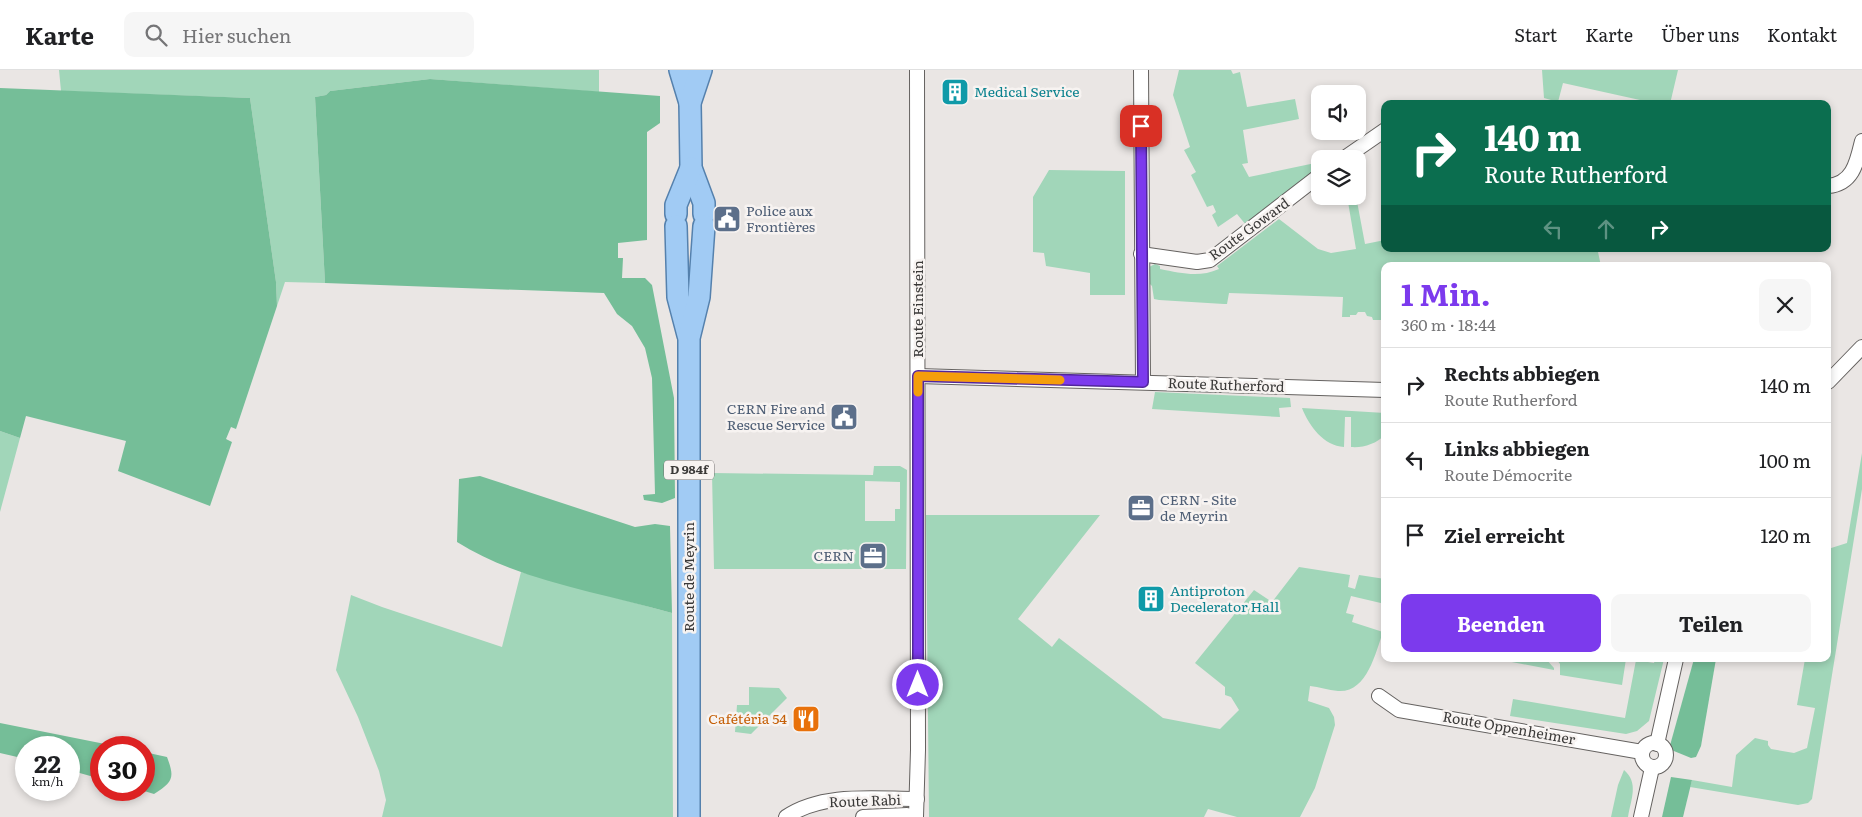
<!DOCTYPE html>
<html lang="de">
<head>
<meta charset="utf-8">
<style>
	:root { --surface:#fff; --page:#f6f6f6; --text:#202124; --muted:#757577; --line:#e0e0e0; --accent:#7c3aed }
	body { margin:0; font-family:Literata,serif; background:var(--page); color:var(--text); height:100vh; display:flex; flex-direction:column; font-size:19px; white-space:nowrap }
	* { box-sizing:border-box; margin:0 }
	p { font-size:16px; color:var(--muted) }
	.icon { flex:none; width:28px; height:28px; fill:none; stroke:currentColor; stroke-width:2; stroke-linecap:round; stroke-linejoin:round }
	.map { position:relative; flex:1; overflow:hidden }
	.side { position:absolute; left:1381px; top:192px; width:450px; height:400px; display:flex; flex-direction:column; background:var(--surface); border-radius:10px; box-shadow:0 2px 8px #0003 }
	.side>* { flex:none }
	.guide { position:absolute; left:1381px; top:30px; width:450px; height:152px; border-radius:10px; box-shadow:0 2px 8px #0003; background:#0b6e4f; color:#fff; overflow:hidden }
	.buttons { position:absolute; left:1311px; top:15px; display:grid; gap:10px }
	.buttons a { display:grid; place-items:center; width:55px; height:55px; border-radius:10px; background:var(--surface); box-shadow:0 2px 8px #0003; font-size:25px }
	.speed { position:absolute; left:15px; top:666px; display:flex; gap:10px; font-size:25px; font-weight:700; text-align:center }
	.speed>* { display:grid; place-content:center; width:65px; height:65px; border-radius:50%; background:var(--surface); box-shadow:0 2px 8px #0003; line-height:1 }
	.speed small { font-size:12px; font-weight:400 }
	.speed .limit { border:8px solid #d22; background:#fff; color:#111 }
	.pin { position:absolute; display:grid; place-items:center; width:42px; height:42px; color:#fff; margin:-21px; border-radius:10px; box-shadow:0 2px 8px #0006 }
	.me { position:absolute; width:55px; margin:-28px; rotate:0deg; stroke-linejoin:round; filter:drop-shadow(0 0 4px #0008) }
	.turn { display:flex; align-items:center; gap:18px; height:105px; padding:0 20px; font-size:22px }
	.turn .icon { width:65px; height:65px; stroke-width:2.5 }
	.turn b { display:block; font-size:35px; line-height:42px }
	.lanes { display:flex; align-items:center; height:48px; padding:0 20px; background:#0003; justify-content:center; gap:25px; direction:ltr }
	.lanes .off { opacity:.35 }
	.round { display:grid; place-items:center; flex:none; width:52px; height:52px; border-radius:10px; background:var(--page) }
	.head { display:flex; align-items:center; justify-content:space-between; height:85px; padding:0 20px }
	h1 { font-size:30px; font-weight:700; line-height:38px; color:var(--accent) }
	.button { display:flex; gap:10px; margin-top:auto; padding:10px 20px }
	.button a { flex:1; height:58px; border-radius:10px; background:var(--accent); color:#fff; font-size:20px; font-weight:700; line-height:58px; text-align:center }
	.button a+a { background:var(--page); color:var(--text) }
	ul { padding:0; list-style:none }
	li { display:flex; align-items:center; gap:15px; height:75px; padding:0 20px; border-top:1px solid var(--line) }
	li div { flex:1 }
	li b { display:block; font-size:19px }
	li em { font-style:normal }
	header { display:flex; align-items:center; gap:30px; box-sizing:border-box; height:70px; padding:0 25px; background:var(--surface); border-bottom:1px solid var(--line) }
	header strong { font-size:24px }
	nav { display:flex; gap:28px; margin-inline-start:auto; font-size:18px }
	.search { width:350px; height:45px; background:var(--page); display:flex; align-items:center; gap:12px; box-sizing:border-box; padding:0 18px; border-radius:10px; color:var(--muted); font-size:19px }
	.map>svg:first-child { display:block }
	.green { fill:#a1d6b9; fill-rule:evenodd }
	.forest { fill:#75be98 }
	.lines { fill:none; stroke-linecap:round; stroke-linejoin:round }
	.minor-casing { stroke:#656260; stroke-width:16 }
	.primary-casing { stroke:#5581ad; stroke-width:24 }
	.minor { stroke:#fff; stroke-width:14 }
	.primary { stroke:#a1cbf4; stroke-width:21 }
	.route-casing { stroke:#51269a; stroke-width:12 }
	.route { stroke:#7c3aed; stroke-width:9 }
	.slow { stroke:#f59e0b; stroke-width:9 }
	.labels { text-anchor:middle; stroke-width:5; stroke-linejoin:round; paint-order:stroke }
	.shield { fill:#f7f3f1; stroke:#737170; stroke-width:1 }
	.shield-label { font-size:12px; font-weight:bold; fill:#3a3938 }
	.culture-label { font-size:14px; fill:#0d838f; stroke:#f7f3f1; text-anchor:start }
	.service-label { font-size:14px; fill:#4e5e75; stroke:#f7f3f1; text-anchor:start }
	.street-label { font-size:14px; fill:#3a3938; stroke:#f7f3f1 }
	.food-label { font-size:14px; fill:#c56008; stroke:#f7f3f1; text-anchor:end }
</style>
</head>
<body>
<header>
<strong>Karte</strong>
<div class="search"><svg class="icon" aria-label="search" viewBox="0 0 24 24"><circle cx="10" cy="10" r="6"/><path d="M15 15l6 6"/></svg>Hier suchen</div>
<nav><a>Start</a><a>Karte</a><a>Über uns</a><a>Kontakt</a></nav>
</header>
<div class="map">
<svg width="1862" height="747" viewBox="0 0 1862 747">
	<rect width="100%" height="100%" fill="#eae6e4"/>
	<!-- green -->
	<g class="green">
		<path d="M 59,0 L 599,0 L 599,22 L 430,9 L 330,21 L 326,25 L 315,27 L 325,213 L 285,212 L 277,236 L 276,212 L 250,28 L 61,21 Z"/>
		<path d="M 1179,0 L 1231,0 L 1233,4 L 1240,2 L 1247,37 L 1295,29 L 1299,49 L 1243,60 L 1248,93 L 1242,94 L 1249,107 L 1320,92 L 1320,98 L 1246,155 L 1237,144 L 1218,157 L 1212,145 L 1216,142 L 1213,135 L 1207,137 L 1191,105 L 1196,102 L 1184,80 L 1190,77 L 1173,25 Z"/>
		<path d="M 1542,0 L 1678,0 L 1670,34 L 1658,34 L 1563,13 L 1558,32 L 1544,28 Z"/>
		<path d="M 1049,100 L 1125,101 L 1125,225 L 1090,225 L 1090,203 L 1046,196 L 1044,183 L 1033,182 L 1033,127 Z"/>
		<path d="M 1347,126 L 1356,126 L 1365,174 L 1385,170 L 1385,179 L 1611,179 L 1598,182 L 1601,196 L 1385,196 L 1385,250 L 1373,250 L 1372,247 L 1367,246 L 1365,242 L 1358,242 L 1356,245 L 1350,245 L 1350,247 L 1342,247 L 1343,227 L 1229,223 L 1227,234 L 1224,234 L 1159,230 L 1154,229 L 1152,216 L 1149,213 L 1149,197 L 1155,194 L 1160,196 L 1160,199 C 1181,203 1199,208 1219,199 L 1217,196 L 1279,149 L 1318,179 L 1331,183 L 1356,179 Z"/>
		<path d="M 1155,322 L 1290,328 L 1291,337 L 1279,338 L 1280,347 L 1152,339 Z"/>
		<path d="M 1302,338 L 1385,343 L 1385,365 C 1376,374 1363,378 1351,377 L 1351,347 L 1345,347 L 1344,377 C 1324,376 1309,356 1302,338 Z"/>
		<path d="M 0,361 L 20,368 L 0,442 Z"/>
		<path d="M 1862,383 L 1862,419 L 1812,729 L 1808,733 L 1798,735 L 1690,717 L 1692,710 L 1732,717 L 1736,685 L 1755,668 L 1768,671 L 1768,675 L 1771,679 L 1794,683 L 1807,678 L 1815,638 L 1797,635 L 1805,589 L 1828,589 L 1828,479 L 1847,473 Z"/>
		<path d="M 874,396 L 900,396 L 907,400 L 906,499 L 714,499 L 712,403 L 873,405 ZM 865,411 L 900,412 L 900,439 L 895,439 L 895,451 L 865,451 Z"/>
		<path d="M 926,445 L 1100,445 L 1018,549 L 1052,577 L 1059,568 L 1163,648 L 1220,659 L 1239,640 L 1231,627 L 1225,625 L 1225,617 L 1195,593 L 1254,520 L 1272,532 L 1299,497 L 1350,505 L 1348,517 L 1355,519 L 1359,505 L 1385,509 L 1385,534 L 1351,526 L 1346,543 L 1354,545 L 1352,552 L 1383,562 C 1375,584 1367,623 1338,621 C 1328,620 1319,617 1310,616 L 1308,631 L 1329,638 L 1334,647 L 1335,655 L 1315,718 L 1300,747 L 1237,747 L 1208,739 L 1204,747 L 929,747 Z"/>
		<path d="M 521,502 L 672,543 L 673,747 L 382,747 L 386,730 L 379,701 L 358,647 L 336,600 L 351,525 L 382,537 L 502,577 Z"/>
		<path d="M 1496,589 L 1546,589 L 1554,598 L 1554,600 Z"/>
		<path d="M 1559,589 L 1626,589 L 1622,615 L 1560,605 L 1560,594 L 1557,590 Z"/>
		<path d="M 1655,589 L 1664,589 L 1649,651 L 1637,661 L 1626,664 L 1510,646 L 1513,629 L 1625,648 L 1636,590 L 1654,593 Z"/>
		<path d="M 749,617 L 779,618 L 787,628 L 751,664 L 735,662 L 737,635 L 749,635 Z"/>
		<path d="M 1624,700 C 1639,713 1631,729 1628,747 L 1611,747 L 1618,715 Z"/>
	</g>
	<!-- forest -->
	<g class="forest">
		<path d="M 430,9 L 660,26 L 660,53 L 647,62 L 647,170 L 618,173 L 618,188 L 623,188 L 622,208 L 645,208 L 652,215 L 674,328 L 675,428 L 662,433 L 644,430 L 643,425 L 655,424 L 652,308 L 645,278 L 632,256 L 617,244 L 604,223 L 325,213 L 315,27 L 326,25 L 330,21 Z"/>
		<path d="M 0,18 L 250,28 L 276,212 L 277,236 L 236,359 L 231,357 L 226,369 L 232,372 L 210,436 L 118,401 L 126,371 L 26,346 L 20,368 L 0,361 Z"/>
		<path d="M 480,406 L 635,457 L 655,454 L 670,456 L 672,543 C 600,522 521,512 457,472 L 459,409 Z"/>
		<path d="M 1694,589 L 1716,589 L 1701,676 L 1696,687 L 1691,688 L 1669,679 Z"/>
		<path d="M 0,653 L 120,677 L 101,678 L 101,709 L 69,700 L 69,678 L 26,678 L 26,689 L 0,683 Z"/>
		<path d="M 144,682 L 167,687 C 175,708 173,712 154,724 L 141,720 L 144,720 Z"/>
		<path d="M 1671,707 L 1692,710 L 1683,747 L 1662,747 Z"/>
	</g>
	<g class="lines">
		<defs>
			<g id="minor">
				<path d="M 1141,0 L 1143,312"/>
				<path d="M 1343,89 L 1385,60"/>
				<path d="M 1828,116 C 1853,114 1857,92 1862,71"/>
				<path d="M 1141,184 L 1197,192 L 1210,190 L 1320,105"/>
				<path d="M 918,306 L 1385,320"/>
				<path d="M 1828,312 L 1862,277"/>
				<path d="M 1379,626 L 1399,640 L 1642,682"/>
				<circle cx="1654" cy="685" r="12"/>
				<path d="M 1657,674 L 1676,589"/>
				<path d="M 786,747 C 823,722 875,729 917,729"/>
				<path d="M 863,747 L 907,745 L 909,747"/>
				<path d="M 916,747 L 918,680 L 917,0"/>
				<path d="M 1641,747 L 1652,698"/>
			</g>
			<g id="primary">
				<path d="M 680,0 L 690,33"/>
				<path d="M 701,0 L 690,33 L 691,98 L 704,133 L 704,144"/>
				<path d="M 676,144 L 676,135 L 691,98"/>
				<path d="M 676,156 L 678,227 L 688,265"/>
				<path d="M 689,747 L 689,268 L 699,227 L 704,156"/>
			</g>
		</defs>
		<!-- minor casing -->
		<use href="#minor" class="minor-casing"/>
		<!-- primary casing -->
		<use href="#primary" class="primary-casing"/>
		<!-- minor -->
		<use href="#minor" class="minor"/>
		<!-- primary -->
		<use href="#primary" class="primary"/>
	</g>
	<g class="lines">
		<defs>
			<path id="route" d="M 918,615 L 918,306 L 1143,312 L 1141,56"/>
		</defs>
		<!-- route casing -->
		<use href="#route" class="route-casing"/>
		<!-- route -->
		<use href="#route" class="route"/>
		<!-- slow -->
		<path class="slow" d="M 918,322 L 918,306 L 1060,310"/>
	</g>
	<!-- icons -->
	<defs>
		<symbol id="building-square" viewBox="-11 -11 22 22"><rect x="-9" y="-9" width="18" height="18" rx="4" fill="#0f9aa8" stroke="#f7f3f1"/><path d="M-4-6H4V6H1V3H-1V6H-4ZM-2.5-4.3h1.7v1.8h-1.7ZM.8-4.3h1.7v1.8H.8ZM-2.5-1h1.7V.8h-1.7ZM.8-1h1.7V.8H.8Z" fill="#fff"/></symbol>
		<symbol id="civic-square" viewBox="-11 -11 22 22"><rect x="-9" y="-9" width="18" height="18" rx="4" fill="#5c6f8a" stroke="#f7f3f1"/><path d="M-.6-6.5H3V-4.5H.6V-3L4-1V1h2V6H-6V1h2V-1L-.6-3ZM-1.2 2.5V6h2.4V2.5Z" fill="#fff"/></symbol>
		<symbol id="office-square" viewBox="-11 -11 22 22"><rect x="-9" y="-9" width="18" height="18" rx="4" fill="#5c6f8a" stroke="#f7f3f1"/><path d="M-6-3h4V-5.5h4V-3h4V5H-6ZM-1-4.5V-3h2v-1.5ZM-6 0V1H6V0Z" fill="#fff"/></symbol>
		<symbol id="restaurant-square" viewBox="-11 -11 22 22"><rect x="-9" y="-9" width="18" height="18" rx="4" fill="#e8710a" stroke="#f7f3f1"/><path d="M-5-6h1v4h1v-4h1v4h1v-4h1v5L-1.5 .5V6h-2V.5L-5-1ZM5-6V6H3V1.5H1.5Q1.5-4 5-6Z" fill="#fff"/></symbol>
	</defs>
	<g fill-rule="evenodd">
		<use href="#building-square" x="939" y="6" width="32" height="32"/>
		<use href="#civic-square" x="711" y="133" width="32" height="32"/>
		<use href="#civic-square" x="828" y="331" width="32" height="32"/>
		<use href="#office-square" x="1125" y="422" width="32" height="32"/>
		<use href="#office-square" x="857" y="470" width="32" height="32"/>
		<use href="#building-square" x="1135" y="513" width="32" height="32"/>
		<use href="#restaurant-square" x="790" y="633" width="32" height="32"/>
	</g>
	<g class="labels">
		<!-- shield labels -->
		<rect class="shield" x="664" y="390.5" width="50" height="19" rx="4"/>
		<g class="shield-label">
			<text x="689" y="404">D 984f</text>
		</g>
		<!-- culture labels -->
		<g class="culture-label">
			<text x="974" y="27">Medical Service</text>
			<text x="1170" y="526">Antiproton<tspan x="1170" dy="16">Decelerator Hall</tspan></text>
		</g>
		<!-- service labels -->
		<g class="service-label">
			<text x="746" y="146">Police aux<tspan x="746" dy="16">Frontières</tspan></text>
			<text x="825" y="344" text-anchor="end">CERN Fire and<tspan x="825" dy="16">Rescue Service</tspan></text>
			<text x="1160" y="435">CERN - Site<tspan x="1160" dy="16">de Meyrin</tspan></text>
			<text x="854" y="491" text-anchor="end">CERN</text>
		</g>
		<!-- street labels -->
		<g class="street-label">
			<text transform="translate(1249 159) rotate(-36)" y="5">Route Goward</text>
			<text transform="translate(918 239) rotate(-90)" y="5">Route Einstein</text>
			<text transform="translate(1226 315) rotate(2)" y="5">Route Rutherford</text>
			<text transform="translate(689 507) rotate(-90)" y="5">Route de Meyrin</text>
			<text transform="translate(1509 658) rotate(10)" y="5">Route Oppenheimer</text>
			<text transform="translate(865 731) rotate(-2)" y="5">Route Rabi</text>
		</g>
		<!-- food labels -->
		<g class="food-label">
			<text x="787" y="654">Cafétéria 54</text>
		</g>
	</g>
</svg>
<div class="buttons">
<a><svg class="icon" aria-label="sound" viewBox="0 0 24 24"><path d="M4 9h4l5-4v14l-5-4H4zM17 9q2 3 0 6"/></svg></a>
<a><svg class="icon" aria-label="layers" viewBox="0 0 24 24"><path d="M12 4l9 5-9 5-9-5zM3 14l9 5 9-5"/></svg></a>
</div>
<div class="speed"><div>22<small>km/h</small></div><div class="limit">30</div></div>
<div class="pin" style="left:1141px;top:56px;background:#d93025"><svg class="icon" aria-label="arrive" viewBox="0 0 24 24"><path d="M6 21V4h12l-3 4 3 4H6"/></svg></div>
<svg class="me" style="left:918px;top:615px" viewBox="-20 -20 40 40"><circle r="17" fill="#7c3aed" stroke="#fff" stroke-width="3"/><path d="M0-11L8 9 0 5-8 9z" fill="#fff"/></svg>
<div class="guide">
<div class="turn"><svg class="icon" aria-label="right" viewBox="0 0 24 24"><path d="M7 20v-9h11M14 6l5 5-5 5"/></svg><div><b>140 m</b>Route Rutherford</div></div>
<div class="lanes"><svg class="icon off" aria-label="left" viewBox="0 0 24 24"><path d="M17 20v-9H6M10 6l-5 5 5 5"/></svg><svg class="icon off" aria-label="ahead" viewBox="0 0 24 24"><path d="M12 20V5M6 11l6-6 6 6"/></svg><svg class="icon" aria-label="right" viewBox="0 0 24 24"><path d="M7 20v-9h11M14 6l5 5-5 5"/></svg></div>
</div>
<section class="side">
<div class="head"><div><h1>1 Min.</h1><p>360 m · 18:44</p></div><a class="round"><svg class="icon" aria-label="close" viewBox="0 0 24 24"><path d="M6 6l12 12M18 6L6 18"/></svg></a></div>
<ul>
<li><svg class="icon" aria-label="right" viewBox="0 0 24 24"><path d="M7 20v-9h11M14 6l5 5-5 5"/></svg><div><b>Rechts abbiegen</b><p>Route Rutherford</p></div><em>140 m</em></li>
<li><svg class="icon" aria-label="left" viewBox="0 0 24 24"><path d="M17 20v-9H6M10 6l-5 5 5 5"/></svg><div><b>Links abbiegen</b><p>Route Démocrite</p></div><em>100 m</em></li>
<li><svg class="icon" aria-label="arrive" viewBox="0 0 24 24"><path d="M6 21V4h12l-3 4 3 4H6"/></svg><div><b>Ziel erreicht</b></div><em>120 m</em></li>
</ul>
<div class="button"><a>Beenden</a><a>Teilen</a></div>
</section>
</div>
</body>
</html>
